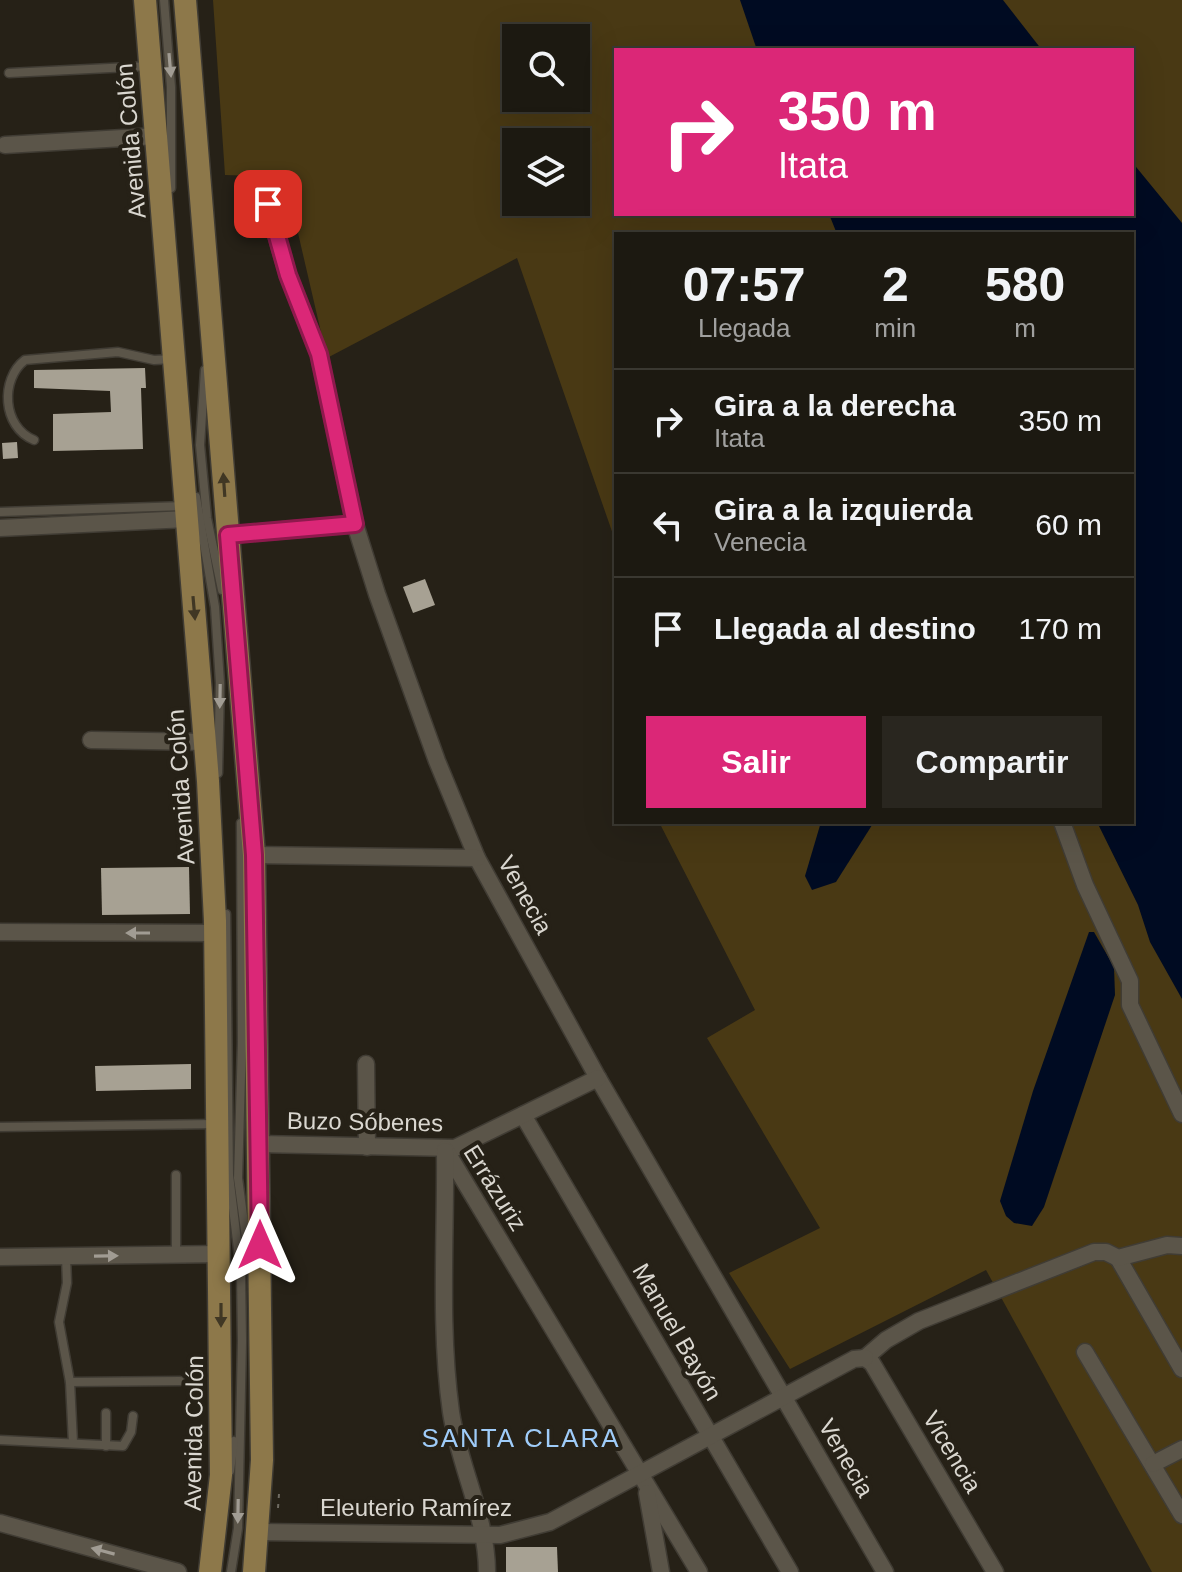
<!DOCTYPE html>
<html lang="es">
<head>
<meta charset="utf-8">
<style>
	:root { --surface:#1c1911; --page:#29261f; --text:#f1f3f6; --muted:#a0a09f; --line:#3a3831; --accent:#db2777 }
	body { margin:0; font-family:Helvetica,sans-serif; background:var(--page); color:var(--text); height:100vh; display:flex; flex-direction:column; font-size:30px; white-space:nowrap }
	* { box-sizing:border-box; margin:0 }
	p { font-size:26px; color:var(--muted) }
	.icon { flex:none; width:44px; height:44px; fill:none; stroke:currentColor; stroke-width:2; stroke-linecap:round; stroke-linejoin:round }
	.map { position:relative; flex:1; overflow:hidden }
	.sheet { position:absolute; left:614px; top:232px; width:520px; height:592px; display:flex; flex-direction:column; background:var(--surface); border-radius:0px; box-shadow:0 8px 32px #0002,0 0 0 2px var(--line) }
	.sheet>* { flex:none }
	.guide { position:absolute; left:614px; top:48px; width:520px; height:168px; border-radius:0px; box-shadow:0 8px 32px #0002,0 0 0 2px var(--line); background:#db2777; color:#fff; overflow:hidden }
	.tools { position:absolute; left:502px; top:24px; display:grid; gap:16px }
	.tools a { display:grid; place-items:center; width:88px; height:88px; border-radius:0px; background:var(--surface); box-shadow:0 8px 32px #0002,0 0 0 2px var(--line); font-size:40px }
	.pin { position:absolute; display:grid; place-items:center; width:68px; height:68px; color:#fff; margin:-34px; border-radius:16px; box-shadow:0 4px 12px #0006 }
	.me { position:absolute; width:88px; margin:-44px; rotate:0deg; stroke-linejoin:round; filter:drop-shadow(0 0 6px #0008) }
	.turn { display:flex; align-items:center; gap:28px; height:168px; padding:0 32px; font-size:36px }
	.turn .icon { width:104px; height:104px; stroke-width:2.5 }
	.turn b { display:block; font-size:56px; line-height:68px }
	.eta { display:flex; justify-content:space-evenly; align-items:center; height:136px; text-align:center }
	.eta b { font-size:48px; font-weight:800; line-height:56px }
	.primary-button { display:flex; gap:16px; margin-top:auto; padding:16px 32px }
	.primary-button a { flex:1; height:92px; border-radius:0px; background:var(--accent); color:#fff; font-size:32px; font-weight:800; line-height:92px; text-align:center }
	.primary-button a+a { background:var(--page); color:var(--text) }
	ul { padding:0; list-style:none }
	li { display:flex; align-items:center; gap:24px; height:104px; padding:0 32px; border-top:2px solid var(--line) }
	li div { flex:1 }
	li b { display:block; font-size:30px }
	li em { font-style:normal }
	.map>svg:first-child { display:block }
	.green { fill:#493914; fill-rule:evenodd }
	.water { fill:#000b22 }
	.building { fill:#a7a193 }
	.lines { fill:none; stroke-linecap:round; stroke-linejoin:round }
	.service-casing { stroke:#403c34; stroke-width:11 }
	.minor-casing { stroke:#403c34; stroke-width:19 }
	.primary-casing { stroke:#403c34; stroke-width:25 }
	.path { stroke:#6e6a61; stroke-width:2; stroke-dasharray:4 6; stroke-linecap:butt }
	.service { stroke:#5b5549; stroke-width:8 }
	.minor { stroke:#5b5549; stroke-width:16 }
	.primary { stroke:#8d784a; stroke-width:22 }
	.oneway { fill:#a19c93 }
	.oneway2 { fill:#403724 }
	.route-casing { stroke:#8e194d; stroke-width:20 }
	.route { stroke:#db2777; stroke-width:14 }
	.labels { text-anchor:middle; stroke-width:8; stroke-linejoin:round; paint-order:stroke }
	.street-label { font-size:24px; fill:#dad7d0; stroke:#262117 }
	.neighbourhood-label { font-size:26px; letter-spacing:2px; fill:#9fccf9; stroke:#262117 }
</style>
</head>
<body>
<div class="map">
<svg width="1182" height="1572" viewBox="0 0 1182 1572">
	<rect width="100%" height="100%" fill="#262117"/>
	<!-- green -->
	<path class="green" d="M 213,0 L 1182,0 L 1182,1572 L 1152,1572 L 986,1270 L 790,1369 L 729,1273 L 820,1228 L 707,1038 L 755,1010 L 659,822 L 1132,822 L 1132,234 L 616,234 L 616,543 L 517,258 L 327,358 L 285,177 L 225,175 ZM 516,38 L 576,38 L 576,98 L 516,98 ZM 616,50 L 1132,50 L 1132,214 L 616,214 ZM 516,142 L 576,142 L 576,202 L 516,202 Z"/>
	<!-- water -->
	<g class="water">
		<path d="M 740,0 L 1003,0 L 1042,50 L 757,50 Z"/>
		<path d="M 1132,162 L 1182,223 L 1182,999 L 1150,942 L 1138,905 L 1097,822 L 1132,822 L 1132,234 L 837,234 L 829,214 L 1132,214 Z"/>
		<path d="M 821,822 L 874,822 L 836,882 L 812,890 L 805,876 Z"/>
		<path d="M 1089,932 L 1094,932 L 1114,967 L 1115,995 L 1044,1207 L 1032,1226 L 1014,1223 L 1006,1216 L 1000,1201 L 1033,1091 Z"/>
	</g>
	<!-- building -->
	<g class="building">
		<path d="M 145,368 L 146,388 L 141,388 L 143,449 L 53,451 L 53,414 L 111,412 L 110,391 L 34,388 L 34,370 Z"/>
		<path d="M 17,442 L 18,458 L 3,459 L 2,443 Z"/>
		<path d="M 425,579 L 435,605 L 413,613 L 403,587 Z"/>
		<path d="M 189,867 L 190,914 L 102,915 L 101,868 Z"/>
		<path d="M 191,1064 L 191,1089 L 96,1091 L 95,1066 Z"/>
		<path d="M 506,1547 L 557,1547 L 558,1572 L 506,1572 Z"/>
	</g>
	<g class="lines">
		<defs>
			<g id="service">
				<path d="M 164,0 L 171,87 L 171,188"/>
				<path d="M 9,73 L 150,66"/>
				<path d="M 205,370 L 200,445 L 207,518 L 222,590"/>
				<path d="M 34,440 C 2,427 0,379 25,360 L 118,352 L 154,360 L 174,359"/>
				<path d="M 196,497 L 215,607 L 220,683 L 218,773"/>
				<path d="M 0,512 L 185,506"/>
				<path d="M 241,823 L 242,1043 L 238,1178 L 249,1260"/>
				<path d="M 226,914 L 229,1175 L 241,1274 L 242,1341 L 238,1528 L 231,1572"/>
				<path d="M 0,1127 L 215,1124"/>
				<path d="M 176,1175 L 176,1255"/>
				<path d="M 66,1257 L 67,1283 L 59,1322 L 70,1382 L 73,1443"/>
				<path d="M 70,1382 L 180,1381"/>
				<path d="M 0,1440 L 123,1446 L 131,1432 L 133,1416"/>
				<path d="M 106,1446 L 106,1413"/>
				<path d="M 230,1471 L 234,1441"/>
			</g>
			<g id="minor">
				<path d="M 5,145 L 157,136"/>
				<path d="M 261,183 L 288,275 L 319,354 L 355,524 L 377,594 L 437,761 L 477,858 L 598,1078 L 885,1572"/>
				<path d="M 0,528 L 187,519"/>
				<path d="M 228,535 L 355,524"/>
				<path d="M 91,740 L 205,742"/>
				<path d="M 1062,822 L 1085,885 L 1130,981 L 1130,1005 L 1182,1114"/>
				<path d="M 254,855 L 477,858"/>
				<path d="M 0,932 L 216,933"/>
				<path d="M 366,1064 L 367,1147"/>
				<path d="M 523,1115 L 790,1572"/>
				<path d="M 259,1144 L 455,1148 L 598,1078"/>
				<path d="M 445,1149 L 699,1572"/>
				<path d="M 445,1151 C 446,1237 439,1327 451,1412 C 459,1466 487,1517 487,1572"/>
				<path d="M 0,1257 L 220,1254"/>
				<path d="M 1118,1258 L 1182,1369"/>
				<path d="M 1085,1352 L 1182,1515"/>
				<path d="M 865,1358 L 886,1340 L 919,1321 L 1094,1252 L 1106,1252 L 1118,1258 L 1167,1245 L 1182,1246"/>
				<path d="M 865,1358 L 872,1363 L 995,1572"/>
				<path d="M 1153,1464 L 1182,1449"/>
				<path d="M 647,1493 L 661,1572"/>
				<path d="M 0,1523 L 178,1572"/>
				<path d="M 260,1532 L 500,1535 L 550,1522 L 854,1359 L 865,1358"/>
			</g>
			<g id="primary">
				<path d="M 145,0 L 208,781 L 215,921 L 221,1475 L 210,1572"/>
				<path d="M 185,0 L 254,855 L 262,1460 L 254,1572"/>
			</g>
		</defs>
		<!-- service casing -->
		<use href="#service" class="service-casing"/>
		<!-- minor casing -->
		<use href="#minor" class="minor-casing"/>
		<!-- primary casing -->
		<use href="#primary" class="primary-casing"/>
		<!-- path -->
		<path class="path" d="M 278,1508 L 279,1494"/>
		<!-- service -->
		<use href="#service" class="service"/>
		<!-- minor -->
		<use href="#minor" class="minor"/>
		<!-- primary -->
		<use href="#primary" class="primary"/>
	</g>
	<!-- one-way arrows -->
	<defs><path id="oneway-solid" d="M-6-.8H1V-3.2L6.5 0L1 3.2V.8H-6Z" transform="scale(2)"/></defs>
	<g class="oneway">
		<use href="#oneway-solid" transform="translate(170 65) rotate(85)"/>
		<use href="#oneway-solid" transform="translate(220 696) rotate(91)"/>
		<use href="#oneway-solid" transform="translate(138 933) rotate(-180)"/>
		<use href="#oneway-solid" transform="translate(106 1256) rotate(-1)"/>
		<use href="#oneway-solid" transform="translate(238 1511) rotate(91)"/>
		<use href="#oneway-solid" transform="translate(103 1551) rotate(-165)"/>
	</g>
	<g class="oneway2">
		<use href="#oneway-solid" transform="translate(224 485) rotate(-94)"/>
		<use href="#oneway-solid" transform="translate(194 608) rotate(85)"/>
		<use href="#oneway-solid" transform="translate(221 1315) rotate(90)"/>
	</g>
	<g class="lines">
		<defs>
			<path id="route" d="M 260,1245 L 254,855 L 228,535 L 355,524 L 319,354 L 288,275 L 268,204"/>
		</defs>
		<!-- route casing -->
		<use href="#route" class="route-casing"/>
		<!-- route -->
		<use href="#route" class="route"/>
	</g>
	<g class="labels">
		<!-- street labels -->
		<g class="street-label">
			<text transform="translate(131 141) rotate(-95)" y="8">Avenida Colón</text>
			<text transform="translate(181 787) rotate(-94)" y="8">Avenida Colón</text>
			<text transform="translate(525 895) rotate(61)" y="8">Venecia</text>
			<text transform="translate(365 1122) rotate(1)" y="8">Buzo Sóbenes</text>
			<text transform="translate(495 1188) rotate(58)" y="8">Errázuriz</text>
			<text transform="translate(677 1332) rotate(60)" y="8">Manuel Bayón</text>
			<text transform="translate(194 1433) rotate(-89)" y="8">Avenida Colón</text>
			<text transform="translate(952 1452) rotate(59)" y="8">Vicencia</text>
			<text transform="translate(846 1458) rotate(60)" y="8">Venecia</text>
			<text x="416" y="1516">Eleuterio Ramírez</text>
		</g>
		<!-- neighbourhood labels -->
		<g class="neighbourhood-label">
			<text x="521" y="1447">SANTA CLARA</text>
		</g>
	</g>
</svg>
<div class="tools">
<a><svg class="icon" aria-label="search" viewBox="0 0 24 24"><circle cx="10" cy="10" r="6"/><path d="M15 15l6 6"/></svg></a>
<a><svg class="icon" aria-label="layers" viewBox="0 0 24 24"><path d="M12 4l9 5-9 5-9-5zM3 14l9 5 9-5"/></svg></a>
</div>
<div class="pin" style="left:268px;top:204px;background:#d93025"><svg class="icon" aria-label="arrive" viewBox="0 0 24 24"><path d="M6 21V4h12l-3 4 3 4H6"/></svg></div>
<svg class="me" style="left:260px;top:1245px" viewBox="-20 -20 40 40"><path d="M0-17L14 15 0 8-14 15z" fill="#db2777" stroke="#fff" stroke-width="4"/></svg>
<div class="guide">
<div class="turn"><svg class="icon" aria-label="right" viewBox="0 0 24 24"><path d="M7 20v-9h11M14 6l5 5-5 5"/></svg><div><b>350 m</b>Itata</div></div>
</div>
<section class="sheet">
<div class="eta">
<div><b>07:57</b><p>Llegada</p></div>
<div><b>2</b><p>min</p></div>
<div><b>580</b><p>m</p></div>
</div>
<ul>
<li><svg class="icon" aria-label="right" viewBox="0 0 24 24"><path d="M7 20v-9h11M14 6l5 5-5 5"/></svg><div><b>Gira a la derecha</b><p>Itata</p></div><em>350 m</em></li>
<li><svg class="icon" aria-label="left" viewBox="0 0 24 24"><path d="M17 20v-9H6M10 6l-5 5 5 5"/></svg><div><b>Gira a la izquierda</b><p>Venecia</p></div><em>60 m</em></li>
<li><svg class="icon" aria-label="arrive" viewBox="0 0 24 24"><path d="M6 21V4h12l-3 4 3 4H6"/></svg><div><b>Llegada al destino</b></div><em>170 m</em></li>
</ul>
<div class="primary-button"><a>Salir</a><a>Compartir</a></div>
</section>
</div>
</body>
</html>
